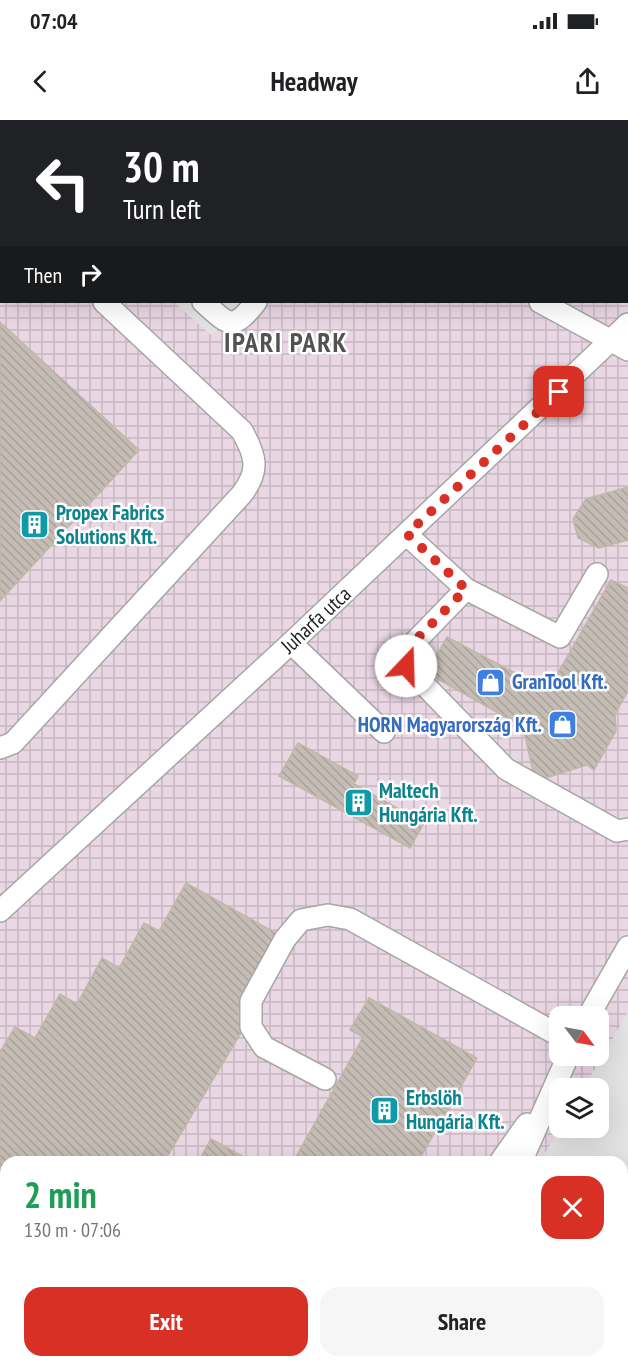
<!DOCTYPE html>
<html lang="en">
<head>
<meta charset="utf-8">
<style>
	:root { --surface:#fff; --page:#f6f6f6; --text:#202124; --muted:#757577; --accent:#d93025 }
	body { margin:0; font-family:"PT Sans Narrow",sans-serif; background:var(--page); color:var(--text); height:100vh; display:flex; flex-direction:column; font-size:22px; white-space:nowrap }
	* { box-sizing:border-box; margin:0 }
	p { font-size:20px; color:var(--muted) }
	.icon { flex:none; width:33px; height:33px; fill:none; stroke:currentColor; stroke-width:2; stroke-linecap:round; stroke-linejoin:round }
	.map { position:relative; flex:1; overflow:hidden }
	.panel { position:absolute; left:0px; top:1036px; width:628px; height:212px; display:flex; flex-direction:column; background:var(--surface); border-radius:18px 18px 0 0; box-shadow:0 6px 24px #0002 }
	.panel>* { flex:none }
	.hud { position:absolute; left:0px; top:0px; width:628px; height:183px; box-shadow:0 6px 24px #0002; background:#202124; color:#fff; overflow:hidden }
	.needle { width:39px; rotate:122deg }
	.tools { position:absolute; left:549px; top:886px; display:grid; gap:12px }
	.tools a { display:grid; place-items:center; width:60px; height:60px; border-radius:12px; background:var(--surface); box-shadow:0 6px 24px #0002; font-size:30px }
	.pin { position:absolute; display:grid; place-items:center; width:51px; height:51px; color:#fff; margin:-26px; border-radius:12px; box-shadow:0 3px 9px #0006 }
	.me { position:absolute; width:66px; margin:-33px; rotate:21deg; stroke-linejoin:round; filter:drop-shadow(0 0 4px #0008) }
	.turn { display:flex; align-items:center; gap:21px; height:126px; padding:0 24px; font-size:27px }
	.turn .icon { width:78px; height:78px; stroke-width:2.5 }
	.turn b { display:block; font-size:42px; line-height:51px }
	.then { display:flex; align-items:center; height:57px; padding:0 24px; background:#0003; gap:12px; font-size:22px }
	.round { display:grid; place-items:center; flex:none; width:63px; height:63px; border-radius:18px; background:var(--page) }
	.summary { display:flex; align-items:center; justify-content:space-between; height:102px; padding:0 24px }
	h1 { font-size:36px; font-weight:700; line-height:45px; color:#1e9e55 }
	.button { display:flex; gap:12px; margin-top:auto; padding:12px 24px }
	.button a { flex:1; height:69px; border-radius:18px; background:var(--accent); color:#fff; font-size:24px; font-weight:700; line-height:69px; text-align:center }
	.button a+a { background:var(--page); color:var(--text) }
	.status { display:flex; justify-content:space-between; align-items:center; height:42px; padding:0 30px; background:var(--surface); direction:ltr }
	.status svg { height:16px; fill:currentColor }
	header { display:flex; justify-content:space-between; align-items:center; height:78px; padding:0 24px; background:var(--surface); font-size:27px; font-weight:700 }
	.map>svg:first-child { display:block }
	.industrial { fill:url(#industrial-grid); fill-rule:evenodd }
	.parking { fill:#e3e3e3 }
	.building { fill:url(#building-back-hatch); stroke:#c2b7a8; stroke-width:1.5 }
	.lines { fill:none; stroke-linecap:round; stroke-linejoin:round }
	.minor-casing { stroke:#a6a6a6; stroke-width:24 }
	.minor { stroke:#fff; stroke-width:21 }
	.route { stroke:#d93025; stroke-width:10; stroke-dasharray:0 18 }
	.labels { text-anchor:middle; stroke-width:5; stroke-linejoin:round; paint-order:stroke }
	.culture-label { font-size:21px; font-weight:bold; fill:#0d838f; stroke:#fff; text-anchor:start }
	.street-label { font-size:21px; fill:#1f1f1f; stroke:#fff }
	.shop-label { font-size:21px; font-weight:bold; fill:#366cbe; stroke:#fff; text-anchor:start }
	.district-label { font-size:27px; font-weight:bold; letter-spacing:1.5px; fill:#525252; stroke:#fff }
</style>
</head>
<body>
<div class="status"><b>07:04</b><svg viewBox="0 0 49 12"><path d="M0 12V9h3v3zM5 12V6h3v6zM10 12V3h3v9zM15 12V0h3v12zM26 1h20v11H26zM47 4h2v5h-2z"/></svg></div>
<header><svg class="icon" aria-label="back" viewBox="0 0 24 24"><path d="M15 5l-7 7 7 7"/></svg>Headway<svg class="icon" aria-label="share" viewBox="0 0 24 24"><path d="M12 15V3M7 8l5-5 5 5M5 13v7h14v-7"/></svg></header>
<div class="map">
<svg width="628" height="1247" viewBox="0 0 628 1247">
	<defs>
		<pattern id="industrial-grid" width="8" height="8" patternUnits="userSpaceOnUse" patternTransform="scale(1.5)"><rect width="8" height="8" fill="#e9d7e4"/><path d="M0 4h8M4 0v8" fill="none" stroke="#c7b8c3"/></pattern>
		<pattern id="building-back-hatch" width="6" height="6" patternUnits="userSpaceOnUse" patternTransform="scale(1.5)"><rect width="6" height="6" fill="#c5bdb5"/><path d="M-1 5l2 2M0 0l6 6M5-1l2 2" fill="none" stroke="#a9a29b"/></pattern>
	</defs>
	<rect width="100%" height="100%" fill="#f0eee6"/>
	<!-- industrial -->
	<path class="industrial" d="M 0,0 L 628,0 L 628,1247 L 0,1247 ZM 2,2 L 627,2 L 627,182 L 2,182 ZM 560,897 L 598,897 L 598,936 L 560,936 ZM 560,969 L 598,969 L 598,1008 L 560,1008 ZM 6,1042 L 622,1042 L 622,1242 L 6,1242 Z"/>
	<!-- parking -->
	<g class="parking">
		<path d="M 174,182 L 243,182 L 212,216 Z"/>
		<path d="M 628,892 L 628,1077 L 623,1087 L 622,1042 L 540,1042 L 560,1008 L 598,1008 L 598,969 L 583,969 Z"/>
	</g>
	<!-- building -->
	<g class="building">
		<path d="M 404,0 L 628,0 L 628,32 L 627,34 L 627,2 Z"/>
		<path d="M 0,202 L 139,330 L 0,481 Z"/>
		<path d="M 628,367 L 628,420 L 599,428 L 578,418 L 573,399 L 586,379 Z"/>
		<path d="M 611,460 L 628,468 L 628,571 L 615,594 L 616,611 L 594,650 L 587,645 L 546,658 L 533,652 L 523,607 L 427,553 L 447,517 L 538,565 L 555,558 Z"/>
		<path d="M 298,623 L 358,656 L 354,664 L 424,703 L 410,728 L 279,656 Z"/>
		<path d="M 186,763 L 283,817 L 238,896 L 248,901 L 164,1042 L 6,1042 L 6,1160 L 0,1156 L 0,932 L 15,907 L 35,918 L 60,874 L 77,884 L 102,838 L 119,848 L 144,803 L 159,811 Z"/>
		<path d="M 369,878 L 477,938 L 418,1042 L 293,1042 L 363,917 L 350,910 Z"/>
		<path d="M 211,1019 L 253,1042 L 198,1042 Z"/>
		<path d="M 0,1156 L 6,1160 L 6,1242 L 150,1242 L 159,1247 L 0,1247 Z"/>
		<path d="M 181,1242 L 305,1242 L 302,1247 L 178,1247 Z"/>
	</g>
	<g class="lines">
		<defs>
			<g id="minor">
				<path d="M 95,0 L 97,2"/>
				<path d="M 228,0 L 230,2"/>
				<path d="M 0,82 L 2,84"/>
				<path d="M 203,182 C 229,205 232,212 256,182"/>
				<path d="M 540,182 L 628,230"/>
				<path d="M 407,415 L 466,469 L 560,517 L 597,454"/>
				<path d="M 466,469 L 405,532 L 406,546 L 506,649 L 617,711 L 628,709"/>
				<path d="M 291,523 L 384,612"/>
				<path d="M 0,628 L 13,623 L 242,374 C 260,350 256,336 242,311 L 104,182"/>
				<path d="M 0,791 L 291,523 L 628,204"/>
				<path d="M 588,897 L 628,827"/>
				<path d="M 325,959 L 264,927 L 251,907 L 251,881 L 285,819 L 301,800 L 328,795 L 350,799 L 560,916"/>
				<path d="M 500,1042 L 527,1004"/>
				<path d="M 521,1042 L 568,936"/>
				<path d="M 511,1242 L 520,1247"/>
			</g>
		</defs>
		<!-- minor casing -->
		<use href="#minor" class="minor-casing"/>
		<!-- minor -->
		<use href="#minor" class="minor"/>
	</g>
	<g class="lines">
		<!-- route -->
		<path class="route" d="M 406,546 L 405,531 L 466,469 L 407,414 L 559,272"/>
	</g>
	<!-- icons -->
	<defs>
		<symbol id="building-square" viewBox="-11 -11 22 22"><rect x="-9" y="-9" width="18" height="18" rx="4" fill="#0f9aa8" stroke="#fff"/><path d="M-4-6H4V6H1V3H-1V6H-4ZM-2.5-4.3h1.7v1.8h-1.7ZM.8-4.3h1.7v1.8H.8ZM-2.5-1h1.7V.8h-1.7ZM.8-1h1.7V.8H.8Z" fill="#fff"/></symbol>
		<symbol id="shop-square" viewBox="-11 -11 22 22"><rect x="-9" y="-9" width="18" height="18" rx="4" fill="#3f7fe0" stroke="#fff"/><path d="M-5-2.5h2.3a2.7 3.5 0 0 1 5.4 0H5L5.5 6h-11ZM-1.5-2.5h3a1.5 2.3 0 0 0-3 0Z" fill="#fff"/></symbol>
	</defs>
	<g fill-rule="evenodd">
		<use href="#building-square" x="18" y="388" width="33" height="33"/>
		<use href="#shop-square" x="474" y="546" width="33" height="33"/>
		<use href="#shop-square" x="546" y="588" width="33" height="33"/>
		<use href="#building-square" x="342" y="666" width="33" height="33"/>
		<use href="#building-square" x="368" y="974" width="33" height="33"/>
	</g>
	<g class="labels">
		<!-- culture labels -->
		<g class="culture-label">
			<text x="56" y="400">Propex Fabrics<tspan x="56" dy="24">Solutions Kft.</tspan></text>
			<text x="379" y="678">Maltech<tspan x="379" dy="24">Hungária Kft.</tspan></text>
			<text x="406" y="985">Erbslöh<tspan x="406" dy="24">Hungária Kft.</tspan></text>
		</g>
		<!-- street labels -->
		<g class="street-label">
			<text transform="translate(316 500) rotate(-43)" y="7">Juharfa utca</text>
		</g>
		<!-- shop labels -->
		<g class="shop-label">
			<text x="512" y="569">GranTool Kft.</text>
			<text x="542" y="612" text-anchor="end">HORN Magyarország Kft.</text>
		</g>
		<!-- district labels -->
		<g class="district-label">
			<text x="286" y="232">IPARI PARK</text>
		</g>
	</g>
</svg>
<div class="tools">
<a><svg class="needle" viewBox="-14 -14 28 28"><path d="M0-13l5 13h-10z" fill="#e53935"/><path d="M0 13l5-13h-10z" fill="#757577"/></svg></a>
<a><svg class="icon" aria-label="layers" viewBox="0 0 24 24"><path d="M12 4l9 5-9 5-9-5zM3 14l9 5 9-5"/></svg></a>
</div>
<div class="pin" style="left:559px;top:272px;background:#d93025"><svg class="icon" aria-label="arrive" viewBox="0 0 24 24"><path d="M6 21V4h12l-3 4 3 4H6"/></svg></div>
<svg class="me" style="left:406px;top:546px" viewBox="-20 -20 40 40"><circle r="19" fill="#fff"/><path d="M0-13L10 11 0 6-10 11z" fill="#d93025"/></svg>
<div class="hud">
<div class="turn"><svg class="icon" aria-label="left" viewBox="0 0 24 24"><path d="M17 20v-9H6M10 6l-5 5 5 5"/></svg><div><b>30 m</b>Turn left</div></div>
<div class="then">Then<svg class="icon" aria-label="right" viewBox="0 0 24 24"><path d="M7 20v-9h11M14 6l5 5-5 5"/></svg></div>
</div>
<section class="panel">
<div class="summary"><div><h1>2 min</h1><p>130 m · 07:06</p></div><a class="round" style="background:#d93025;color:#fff"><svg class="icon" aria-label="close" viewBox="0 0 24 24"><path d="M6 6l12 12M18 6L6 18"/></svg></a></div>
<div class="button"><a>Exit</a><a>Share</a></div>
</section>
</div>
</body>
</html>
